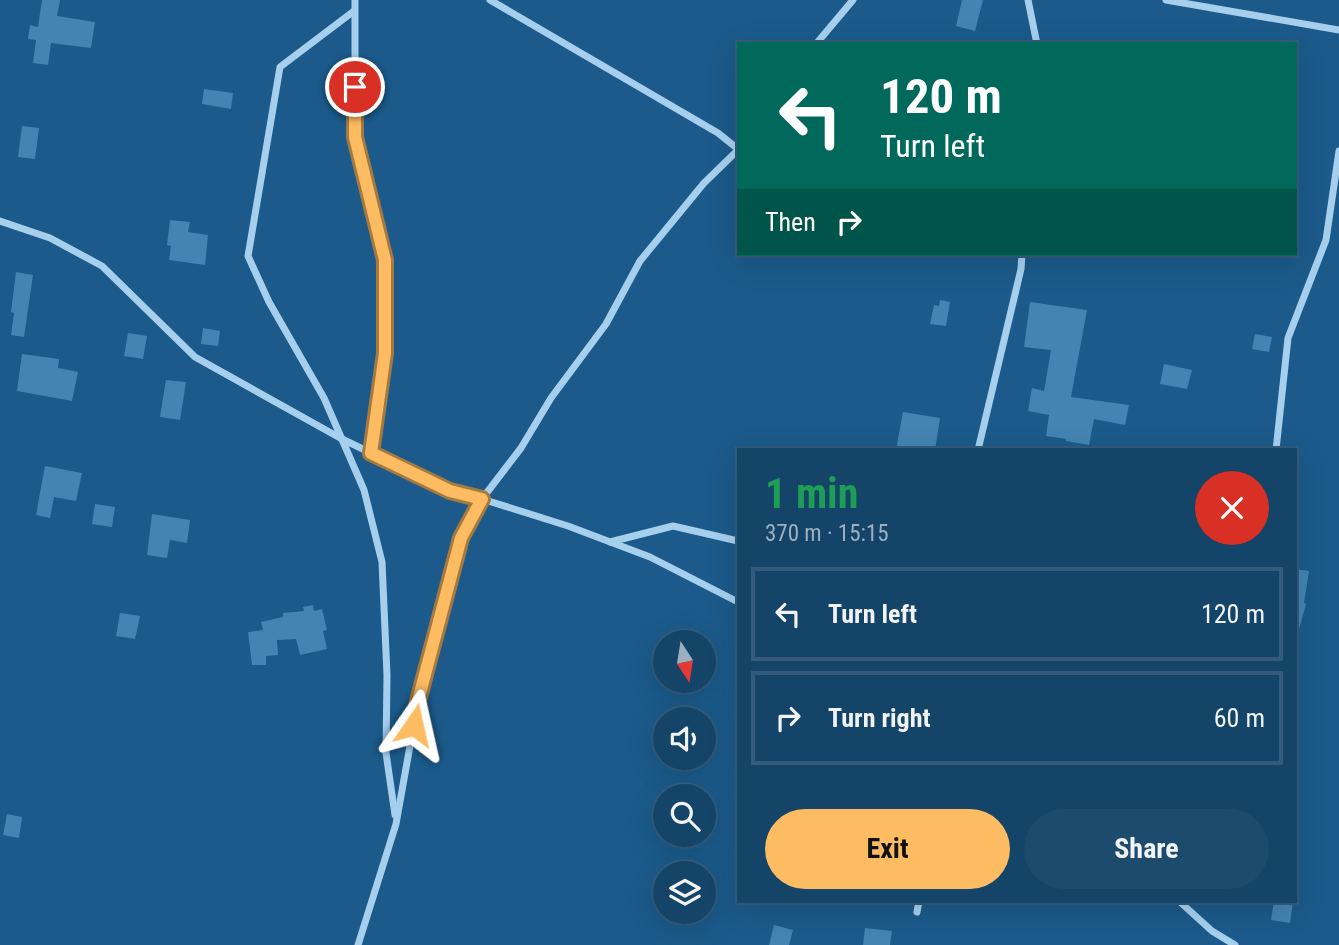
<!DOCTYPE html>
<html lang="en">
<head>
<meta charset="utf-8">
<style>
	:root { --surface:#144468; --page:#1d4b6e; --text:#f1f3f6; --muted:#9db0c0; --line:#335c7c; --accent:#febc62 }
	body { margin:0; font-family:"Roboto Condensed",sans-serif; background:var(--page); color:var(--text); height:100vh; display:flex; flex-direction:column; font-size:26px; white-space:nowrap }
	* { box-sizing:border-box; margin:0 }
	p { font-size:23px; color:var(--muted) }
	.icon { flex:none; width:38px; height:38px; fill:none; stroke:currentColor; stroke-width:2; stroke-linecap:round; stroke-linejoin:round }
	.map { position:relative; flex:1; overflow:hidden }
	.sheet { position:absolute; left:737px; top:448px; width:560px; height:455px; display:flex; flex-direction:column; background:var(--surface); border-radius:0px; box-shadow:0 7px 28px #0002,0 0 0 2px var(--line) }
	.sheet>* { flex:none }
	.banner { position:absolute; left:737px; top:42px; width:560px; height:214px; border-radius:0px; box-shadow:0 7px 28px #0002,0 0 0 2px var(--line); background:#00695c; color:#fff; overflow:hidden }
	.needle { width:46px; rotate:168deg }
	.fabs { position:absolute; left:653px; top:630px; display:grid; gap:14px }
	.fabs a { display:grid; place-items:center; width:63px; height:63px; border-radius:50%; background:var(--surface); box-shadow:0 7px 28px #0002,0 0 0 2px var(--line); font-size:35px }
	.pin { position:absolute; display:grid; place-items:center; width:60px; height:60px; color:#fff; margin:-30px; border:4px solid #fff; border-radius:50%; box-shadow:0 2px 7px #0007 }
	.me { position:absolute; width:77px; margin:-38px; rotate:11deg; stroke-linejoin:round; filter:drop-shadow(0 0 5px #0008) }
	.turn { display:flex; align-items:center; gap:24px; height:147px; padding:0 28px; font-size:32px }
	.turn .icon { width:91px; height:91px; stroke-width:2.5 }
	.turn b { display:block; font-size:49px; line-height:60px }
	.then { display:flex; align-items:center; height:66px; padding:0 28px; background:#0003; gap:14px; font-size:26px }
	.round { display:grid; place-items:center; flex:none; width:74px; height:74px; border-radius:37px; background:var(--page) }
	.summary { display:flex; align-items:center; justify-content:space-between; height:119px; padding:0 28px }
	h1 { font-size:42px; font-weight:700; line-height:52px; color:#1e9e55 }
	.button { display:flex; gap:14px; margin-top:auto; padding:14px 28px }
	.button a { flex:1; height:80px; border-radius:42px; background:var(--accent); color:#111; font-size:28px; font-weight:700; line-height:80px; text-align:center }
	.button a+a { background:var(--page); color:var(--text) }
	ul { padding:0; list-style:none }
	li { display:flex; align-items:center; gap:21px; height:94px; margin:0 14px 10px; padding:0 14px; border:4px solid var(--line); border-radius:0px }
	li div { flex:1 }
	li b { display:block; font-size:26px }
	li em { font-style:normal }
	.map>svg:first-child { display:block }
	.building { fill:#4484b2 }
	.lines { fill:none; stroke-linecap:round; stroke-linejoin:round }
	.street { stroke:#a5cfed; stroke-width:7 }
	.route-casing { stroke:#a57a40; stroke-width:18 }
	.route { stroke:#febc62; stroke-width:12 }
</style>
</head>
<body>
<div class="map">
<svg width="1339" height="945" viewBox="0 0 1339 945">
	<rect width="100%" height="100%" fill="#1b5a8a"/>
	<!-- building -->
	<g class="building">
		<path d="M 42,0 L 60,0 L 57,16 L 95,22 L 91,48 L 51,43 L 48,65 L 33,63 L 36,40 L 28,39 L 30,25 L 38,27 Z"/>
		<path d="M 962,0 L 983,0 L 975,31 L 956,26 Z"/>
		<path d="M 204,89 L 233,93 L 231,109 L 202,104 Z"/>
		<path d="M 22,126 L 39,128 L 35,159 L 18,157 Z"/>
		<path d="M 170,220 L 190,222 L 188,232 L 208,235 L 205,265 L 169,260 L 171,246 L 167,245 Z"/>
		<path d="M 16,272 L 33,275 L 24,337 L 11,335 L 14,313 L 11,312 Z"/>
		<path d="M 940,300 L 950,302 L 946,326 L 930,324 L 934,305 L 939,306 Z"/>
		<path d="M 1030,302 L 1087,310 L 1071,397 L 1129,405 L 1125,425 L 1094,419 L 1089,445 L 1066,441 L 1066,439 L 1046,436 L 1049,415 L 1028,411 L 1032,388 L 1044,391 L 1051,350 L 1024,347 Z"/>
		<path d="M 203,328 L 220,331 L 218,346 L 201,344 Z"/>
		<path d="M 128,333 L 147,336 L 143,359 L 124,356 Z"/>
		<path d="M 1255,334 L 1272,337 L 1269,352 L 1252,349 Z"/>
		<path d="M 22,354 L 59,359 L 58,368 L 78,372 L 72,401 L 17,391 Z"/>
		<path d="M 1164,364 L 1192,370 L 1187,389 L 1160,384 Z"/>
		<path d="M 166,380 L 186,382 L 180,420 L 160,417 Z"/>
		<path d="M 903,412 L 940,418 L 935,450 L 896,450 Z"/>
		<path d="M 45,466 L 82,473 L 76,501 L 54,497 L 50,518 L 36,515 Z"/>
		<path d="M 95,504 L 115,507 L 112,527 L 92,524 Z"/>
		<path d="M 152,514 L 190,520 L 187,543 L 170,540 L 167,558 L 147,555 Z"/>
		<path d="M 1295,569 L 1309,571 L 1304,603 L 1306,604 L 1298,633 L 1295,632 Z"/>
		<path d="M 313,605 L 314,611 L 322,609 L 327,630 L 323,631 L 327,649 L 300,655 L 296,639 L 277,640 L 278,655 L 266,656 L 266,665 L 252,665 L 248,632 L 263,630 L 261,622 L 283,617 L 283,613 L 304,611 L 303,607 Z"/>
		<path d="M 120,613 L 140,616 L 135,639 L 116,636 Z"/>
		<path d="M 7,814 L 22,817 L 19,838 L 3,835 Z"/>
		<path d="M 1274,901 L 1293,901 L 1290,923 L 1271,920 Z"/>
		<path d="M 774,925 L 793,930 L 789,945 L 769,945 Z"/>
		<path d="M 865,928 L 892,931 L 890,945 L 863,945 Z"/>
	</g>
	<g class="lines">
		<!-- street -->
		<g class="street">
			<path d="M 355,0 L 355,137 L 385,260 L 385,353 L 371,453"/>
			<path d="M 490,0 L 718,133 L 738,149"/>
			<path d="M 1028,0 L 1037,44"/>
			<path d="M 1166,0 L 1339,30"/>
			<path d="M 354,11 L 280,67 L 248,256 L 269,302 L 324,398 L 364,490 L 382,562 L 387,675 L 386,753 L 395,815"/>
			<path d="M 816,44 L 853,0"/>
			<path d="M 0,221 L 50,238 L 102,266 L 195,357 L 342,439 L 450,491 L 482,499 L 568,526 L 650,557 L 738,602"/>
			<path d="M 978,450 L 1021,269 L 1022,254"/>
			<path d="M 1276,450 L 1288,338 L 1326,240 L 1339,151"/>
			<path d="M 610,542 L 673,526 L 738,541"/>
			<path d="M 1179,901 L 1212,931 L 1235,945"/>
			<path d="M 917,912 L 919,901"/>
			<path d="M 358,945 L 396,824 L 418,701 L 461,538 L 482,499 L 521,448 L 551,398 L 606,324 L 640,261 L 704,183 L 738,150"/>
		</g>
	</g>
	<g class="lines">
		<defs>
			<path id="route" d="M 355,87 L 355,137 L 385,260 L 385,353 L 371,453 L 450,491 L 482,499 L 461,538 L 418,701 L 414,725"/>
		</defs>
		<!-- route casing -->
		<use href="#route" class="route-casing"/>
		<!-- route -->
		<use href="#route" class="route"/>
	</g>
</svg>
<div class="fabs">
<a><svg class="needle" viewBox="-14 -14 28 28"><path d="M0-13l5 13h-10z" fill="#e53935"/><path d="M0 13l5-13h-10z" fill="#9db0c0"/></svg></a>
<a><svg class="icon" aria-label="sound" viewBox="0 0 24 24"><path d="M4 9h4l5-4v14l-5-4H4zM17 9q2 3 0 6"/></svg></a>
<a><svg class="icon" aria-label="search" viewBox="0 0 24 24"><circle cx="10" cy="10" r="6"/><path d="M15 15l6 6"/></svg></a>
<a><svg class="icon" aria-label="layers" viewBox="0 0 24 24"><path d="M12 4l9 5-9 5-9-5zM3 14l9 5 9-5"/></svg></a>
</div>
<div class="pin" style="left:355px;top:87px;background:#d93025"><svg class="icon" aria-label="arrive" viewBox="0 0 24 24"><path d="M6 21V4h12l-3 4 3 4H6"/></svg></div>
<svg class="me" style="left:414px;top:725px" viewBox="-20 -20 40 40"><path d="M0-17L14 15 0 8-14 15z" fill="#febc62" stroke="#fff" stroke-width="4"/></svg>
<div class="banner">
<div class="turn"><svg class="icon" aria-label="left" viewBox="0 0 24 24"><path d="M17 20v-9H6M10 6l-5 5 5 5"/></svg><div><b>120 m</b>Turn left</div></div>
<div class="then">Then<svg class="icon" aria-label="right" viewBox="0 0 24 24"><path d="M7 20v-9h11M14 6l5 5-5 5"/></svg></div>
</div>
<section class="sheet">
<div class="summary"><div><h1>1 min</h1><p>370 m · 15:15</p></div><a class="round" style="background:#d93025;color:#fff"><svg class="icon" aria-label="close" viewBox="0 0 24 24"><path d="M6 6l12 12M18 6L6 18"/></svg></a></div>
<ul>
<li><svg class="icon" aria-label="left" viewBox="0 0 24 24"><path d="M17 20v-9H6M10 6l-5 5 5 5"/></svg><div><b>Turn left</b></div><em>120 m</em></li>
<li><svg class="icon" aria-label="right" viewBox="0 0 24 24"><path d="M7 20v-9h11M14 6l5 5-5 5"/></svg><div><b>Turn right</b></div><em>60 m</em></li>
</ul>
<div class="button"><a>Exit</a><a>Share</a></div>
</section>
</div>
</body>
</html>
